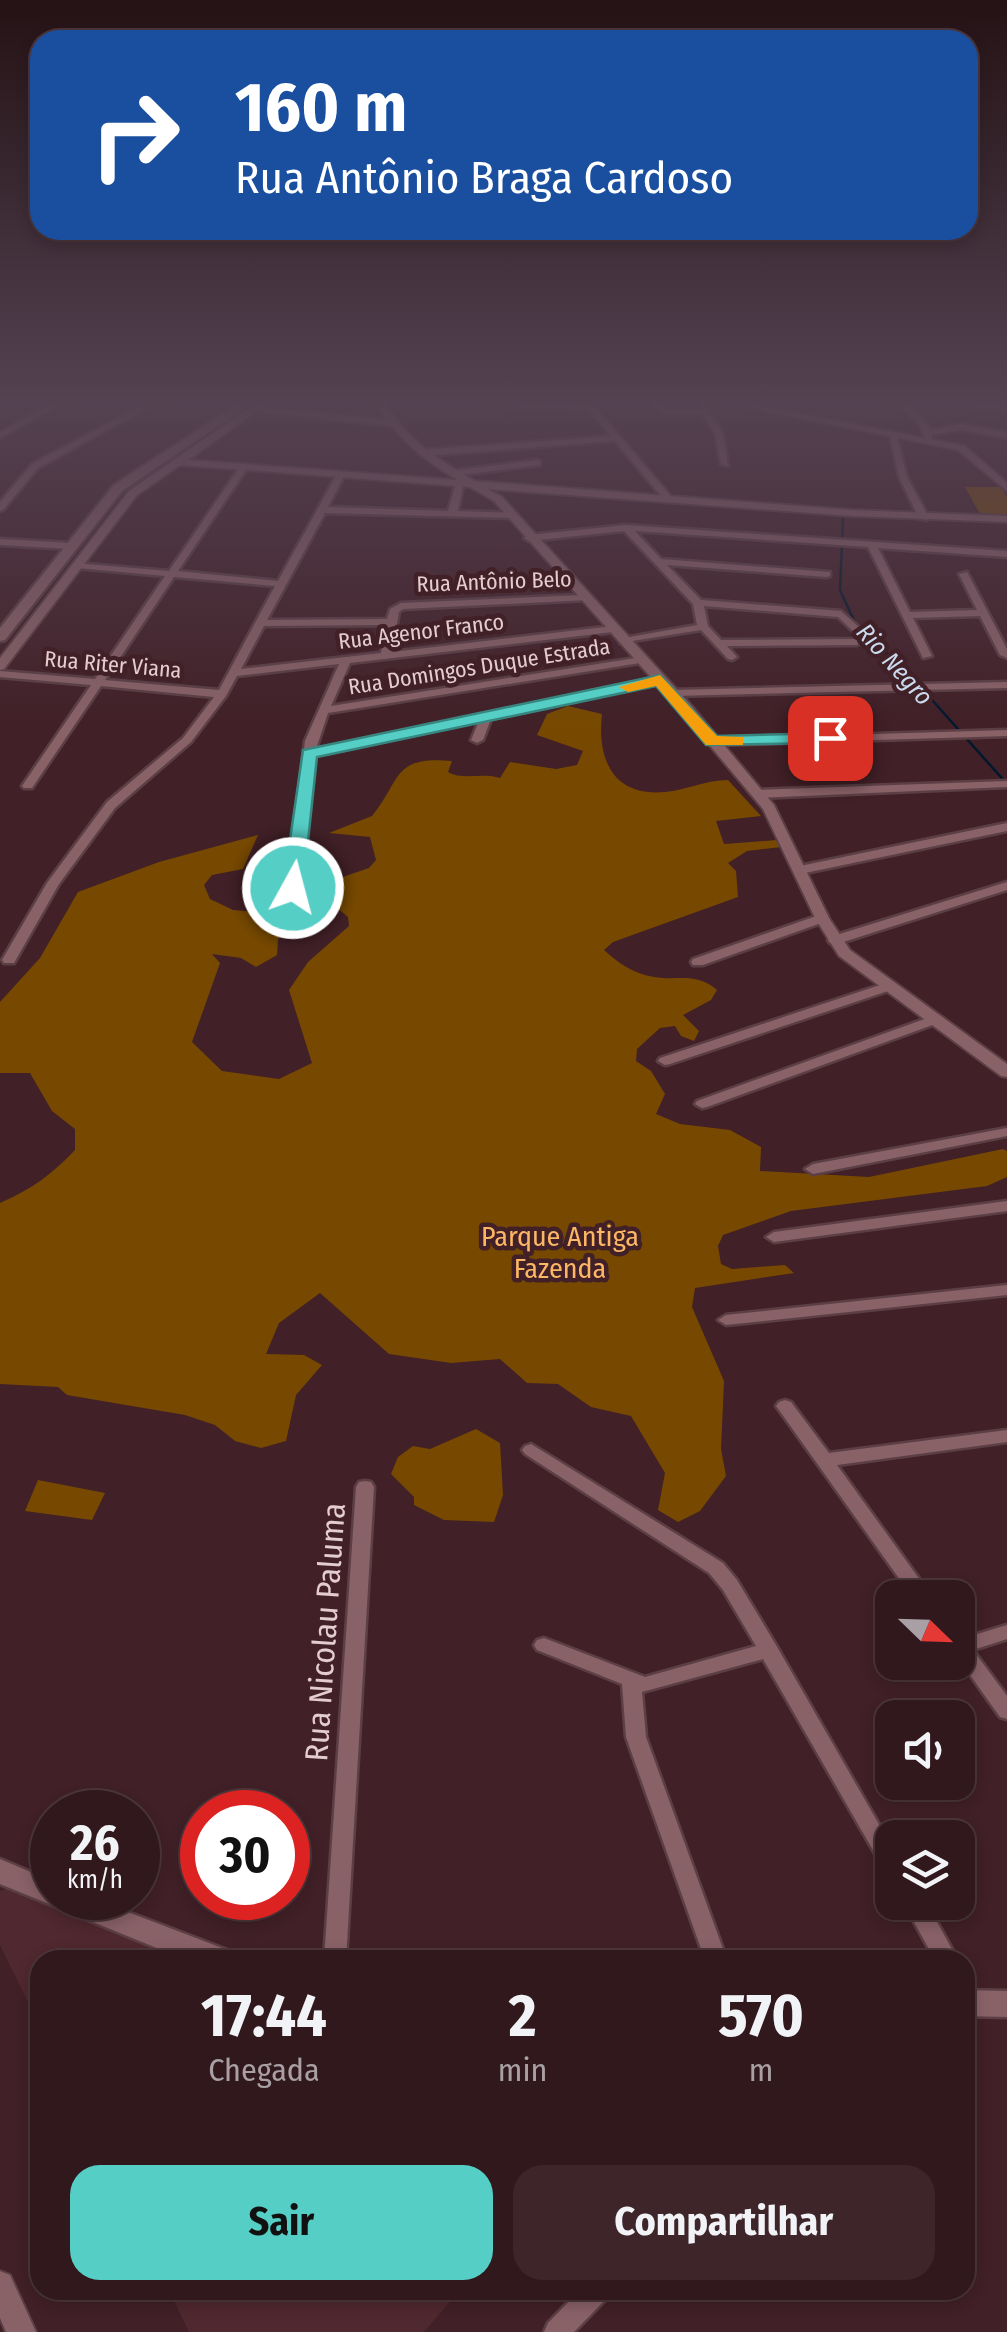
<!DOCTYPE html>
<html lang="pt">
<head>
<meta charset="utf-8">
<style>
	:root { --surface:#31181d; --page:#3d252a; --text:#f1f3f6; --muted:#a8a0a4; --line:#4c373b; --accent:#55cec5 }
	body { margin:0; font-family:"Fira Sans Condensed",sans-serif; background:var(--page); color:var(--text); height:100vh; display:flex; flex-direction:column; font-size:38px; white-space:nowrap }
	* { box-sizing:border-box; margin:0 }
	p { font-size:32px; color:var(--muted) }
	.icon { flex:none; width:55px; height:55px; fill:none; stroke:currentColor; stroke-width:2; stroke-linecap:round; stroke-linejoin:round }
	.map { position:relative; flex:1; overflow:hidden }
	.details { position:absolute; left:30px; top:1950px; width:945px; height:350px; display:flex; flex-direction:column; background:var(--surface); border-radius:30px; box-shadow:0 5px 15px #0003,0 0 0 2px var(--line) }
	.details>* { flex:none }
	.banner { position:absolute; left:30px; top:30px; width:948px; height:210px; border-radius:30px; box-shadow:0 5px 15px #0003,0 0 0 2px var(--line); background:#1a4fa0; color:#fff; overflow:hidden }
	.needle { width:65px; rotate:113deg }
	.controls { position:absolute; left:875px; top:1580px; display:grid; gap:20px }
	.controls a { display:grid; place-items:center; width:100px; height:100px; border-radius:20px; background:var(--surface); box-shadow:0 5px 15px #0003,0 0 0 2px var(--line); font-size:50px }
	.speed { position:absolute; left:30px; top:1790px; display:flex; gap:20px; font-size:50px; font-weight:700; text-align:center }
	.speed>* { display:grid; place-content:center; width:130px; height:130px; border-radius:50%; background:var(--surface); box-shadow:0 5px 15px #0003,0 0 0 2px var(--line); line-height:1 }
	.speed small { font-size:25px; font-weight:400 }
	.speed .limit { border:15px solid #d22; background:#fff; color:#111 }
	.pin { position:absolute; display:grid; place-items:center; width:85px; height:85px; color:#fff; margin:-42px; border-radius:20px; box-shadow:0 5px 15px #0006 }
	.me { position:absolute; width:110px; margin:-55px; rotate:7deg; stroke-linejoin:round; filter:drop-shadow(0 0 8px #0008) }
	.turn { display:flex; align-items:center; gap:35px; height:210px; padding:0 40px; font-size:45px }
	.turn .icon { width:130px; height:130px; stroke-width:2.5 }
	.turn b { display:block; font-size:70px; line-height:85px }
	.eta { display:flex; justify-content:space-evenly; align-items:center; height:170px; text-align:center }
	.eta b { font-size:60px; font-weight:700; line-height:70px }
	.primary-button { display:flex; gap:20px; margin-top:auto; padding:20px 40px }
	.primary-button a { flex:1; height:115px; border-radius:30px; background:var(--accent); color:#111; font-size:40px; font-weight:700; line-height:115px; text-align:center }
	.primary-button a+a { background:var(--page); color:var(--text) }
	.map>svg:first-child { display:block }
	.built { fill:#50282f }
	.green { fill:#774900 }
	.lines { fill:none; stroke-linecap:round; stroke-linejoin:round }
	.stream { stroke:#02182d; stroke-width:2.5 }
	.minor-casing { stroke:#5c3f45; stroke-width:5 }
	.tertiary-casing { stroke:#5c3f45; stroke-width:4 }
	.secondary-casing { stroke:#5c3f45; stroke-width:5 }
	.minor { fill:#896268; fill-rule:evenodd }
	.tertiary { fill:#896268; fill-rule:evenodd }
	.secondary { fill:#896268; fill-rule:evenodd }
	.route { fill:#55cec5; stroke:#378680; stroke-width:2.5 }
	.slow { fill:#f59e0b }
	.labels { text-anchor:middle; stroke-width:9; stroke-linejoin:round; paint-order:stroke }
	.far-street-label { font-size:22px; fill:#e4cdd0; stroke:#412027 }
	.far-water-label { font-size:25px; font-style:italic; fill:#c9dbed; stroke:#412027 }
	.park-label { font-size:28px; fill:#fcb765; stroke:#412027 }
	.near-street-label { font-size:32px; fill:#e4cdd0; stroke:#412027 }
</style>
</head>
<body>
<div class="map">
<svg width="1007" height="2332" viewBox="0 0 1007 2332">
	<rect width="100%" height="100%" fill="#412027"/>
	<!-- built -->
	<g class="built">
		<path d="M 8,1888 L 185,1960 L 40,1960 L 40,2027 L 0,1945 L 0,1891 Z"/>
		<path d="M 169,2290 L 460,2290 L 424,2332 L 189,2332 Z"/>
	</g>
	<!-- green -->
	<g class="green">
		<path d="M 965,487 L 1001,487 L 1007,497 L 1007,514 L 980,514 Z"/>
		<path d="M 568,706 L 602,714 C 597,758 612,797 665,792 C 687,790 706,780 728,780 L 761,816 L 716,821 L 724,844 L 777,840 L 781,847 L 747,851 L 728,863 L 736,871 L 738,897 L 613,942 L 604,950 C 618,963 634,974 654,977 C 678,981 696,972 717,990 L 711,1000 L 683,1015 L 699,1031 L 694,1041 L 681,1036 L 675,1026 L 660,1028 L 637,1049 L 636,1061 L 651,1071 L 665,1094 L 656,1114 L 680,1124 L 730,1130 L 761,1147 L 760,1171 L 869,1177 L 1003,1149 L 1007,1151 L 1007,1177 L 987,1186 L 791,1211 L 723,1235 L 718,1246 L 721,1264 L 732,1269 L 785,1265 L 794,1273 L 695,1288 L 692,1307 L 724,1381 L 721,1449 L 726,1476 L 700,1511 L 678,1522 L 658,1510 L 665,1473 L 631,1416 L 591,1407 L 558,1384 L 527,1383 L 500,1359 L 451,1363 L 389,1354 L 320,1293 L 279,1323 L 266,1354 L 304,1355 L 322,1365 L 296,1395 L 286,1441 L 261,1448 L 235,1441 L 215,1425 L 185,1415 L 67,1395 L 58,1387 L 0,1384 L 0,1203 C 32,1189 51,1175 75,1150 L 75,1129 L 52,1111 L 30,1073 L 0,1073 L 0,1002 L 40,958 L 78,892 L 159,862 L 258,835 L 243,869 L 212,875 L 204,885 L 210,899 L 233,910 L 279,914 L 290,922 L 278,940 L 277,955 L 256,967 L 241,958 L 212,954 L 220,963 L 192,1042 L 222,1071 L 279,1079 L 312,1063 L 289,990 L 308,962 L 349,926 L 348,917 L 324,897 L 328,882 L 369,868 L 376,860 L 370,837 L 329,833 L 372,816 C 401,781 392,755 452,761 L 448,772 C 464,781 482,772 500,778 L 510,762 L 556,769 L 577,765 L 583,751 L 537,735 L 547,714 Z"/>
		<path d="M 476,1429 L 500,1443 L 503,1495 L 494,1522 L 444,1520 L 414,1505 L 414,1497 L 391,1474 L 398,1457 L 413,1446 L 430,1449 Z"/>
		<path d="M 38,1480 L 105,1493 L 92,1520 L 25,1511 Z"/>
	</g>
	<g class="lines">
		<!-- stream -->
		<g class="stream">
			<path d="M 843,519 L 840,590 L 856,625"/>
			<path d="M 867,635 L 908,673 L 1007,784"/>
		</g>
		<defs>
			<g id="minor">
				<path d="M 56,401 L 66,401 L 0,438 L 0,432 Z"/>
				<path d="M 150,401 L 160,401 L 38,468 L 3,510 L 0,511 L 0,502 L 32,464 Z"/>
				<path d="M 411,401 L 585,405 L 582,401 L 590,401 L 674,500 L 666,502 L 615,441 L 422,456 L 418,453 L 422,450 L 611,436 L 589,410 L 415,403 Z"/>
				<path d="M 703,401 L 711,401 L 709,412 L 723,433 L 728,466 L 721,464 L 715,433 L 702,414 L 665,414 L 651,405 L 655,403 L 667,409 L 701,409 Z"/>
				<path d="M 895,401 L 904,401 L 927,422 L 930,430 L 961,424 L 1007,432 L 1007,438 L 961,430 L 932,435 L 932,442 L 926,442 L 920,425 Z"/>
				<path d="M 933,401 L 1007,406 L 1007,410 L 937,403 Z"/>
				<path d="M 257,407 L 392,420 L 396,423 L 392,426 L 254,411 L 254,407 Z"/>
				<path d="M 889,431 L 896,433 L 907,477 L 929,518 L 927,520 L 919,518 L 899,477 Z"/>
				<path d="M 537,460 L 540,461 L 540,465 L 462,475 L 465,477 L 458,511 L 514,513 L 516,515 L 511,518 L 325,513 L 267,620 L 387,619 L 390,609 L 401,603 L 584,595 L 588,596 L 588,600 L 403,609 L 399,612 L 392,652 L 613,626 L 618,629 L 613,632 L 350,663 L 331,706 L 642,657 L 646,658 L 646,662 L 328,713 L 316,749 L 660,677 L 664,678 L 664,682 L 491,719 L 483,740 L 477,743 L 471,740 L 479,721 L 315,756 L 299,888 L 293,892 L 287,888 L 305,741 L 339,664 L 237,676 L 226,696 L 191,742 L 115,808 L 59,884 L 14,963 L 4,963 L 2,960 L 47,883 L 107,802 L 183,738 L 214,697 L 101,686 L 32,788 L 24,788 L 22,786 L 91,685 L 0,677 L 0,671 L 95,679 L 165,576 L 77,568 L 74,567 L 74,563 L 169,571 L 241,465 L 244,464 L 248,467 L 178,571 L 278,581 L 337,474 L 344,476 L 328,507 L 448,511 L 458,475 L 450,475 L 450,471 ZM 174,577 L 275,586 L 219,690 L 105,680 ZM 386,625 L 381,653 L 241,669 L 264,626 Z"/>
				<path d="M 626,525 L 1007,551 L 1007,557 L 878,548 L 910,612 L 977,610 L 959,574 L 967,572 L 1007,649 L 1007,658 L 1000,655 L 980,616 L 913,618 L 932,656 L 923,658 L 868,547 L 635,531 L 661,559 L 830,572 L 830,576 L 827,577 L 667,565 L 701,600 L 841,611 L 869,636 L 857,645 L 727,646 L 737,657 L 732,660 L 728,659 L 701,630 L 620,643 L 620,639 L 624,638 L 697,625 L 693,604 L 624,531 L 529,541 L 524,538 L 529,535 ZM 704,606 L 838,617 L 858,636 L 854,639 L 721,640 L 708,626 Z"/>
				<path d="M 0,539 L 72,543 L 77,546 L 72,549 L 0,545 Z"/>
				<path d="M 1007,682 L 1007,688 L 673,696 L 668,693 L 673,690 Z"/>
				<path d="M 1007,730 L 1007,736 L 713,745 L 707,742 L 713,739 Z"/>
				<path d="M 1007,781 L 1007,787 L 757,798 L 751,794 L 757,790 Z"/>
				<path d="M 1007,823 L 1007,831 L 800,874 L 794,870 L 800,866 Z"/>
				<path d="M 1007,882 L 1007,890 L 840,943 L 830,943 L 828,940 L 830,937 Z"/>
				<path d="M 822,914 L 827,915 L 828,918 L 827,921 L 703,965 L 693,965 L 691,962 L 693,959 Z"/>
				<path d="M 886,983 L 893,987 L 891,990 L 670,1064 L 665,1065 L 658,1061 L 660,1058 Z"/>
				<path d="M 933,1016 L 940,1020 L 938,1023 L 707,1107 L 702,1108 L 695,1104 L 697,1101 Z"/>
				<path d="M 1007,1128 L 1007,1136 L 813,1174 L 805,1169 L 813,1164 Z"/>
				<path d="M 1007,1201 L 1007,1211 L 774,1242 L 766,1237 L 774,1232 Z"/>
				<path d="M 1007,1285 L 1007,1295 L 726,1325 L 718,1320 L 726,1315 Z"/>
				<path d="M 785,1400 L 791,1402 L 829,1453 L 1007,1430 L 1007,1442 L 837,1465 L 933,1598 L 913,1598 L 779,1410 L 776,1406 L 779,1402 Z"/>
				<path d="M 531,1444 L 723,1563 L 737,1580 L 776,1645 L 892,1847 L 892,1874 L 885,1871 L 763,1659 L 642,1692 L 646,1737 L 727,1960 L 705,1960 L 626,1737 L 622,1684 L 537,1650 L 534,1645 L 537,1640 L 544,1638 L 645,1677 L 756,1646 L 723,1590 L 709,1573 L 525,1454 L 522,1450 L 525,1446 Z"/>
				<path d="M 365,1481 L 371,1482 L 374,1487 L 346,1960 L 324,1960 L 356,1487 L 359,1482 Z"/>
				<path d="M 1007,1625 L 1007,1639 L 973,1650 L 1007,1696 L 1007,1719 L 1000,1717 L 958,1658 L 958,1637 L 964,1638 Z"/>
				<path d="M 903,1902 L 926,1902 L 958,1960 L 935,1960 Z"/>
				<path d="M 580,2290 L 609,2290 L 606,2299 L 574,2332 L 544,2332 L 548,2323 Z"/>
			</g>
			<g id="tertiary">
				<path d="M 259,401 L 271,401 L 188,460 L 458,480 C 423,460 395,436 374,401 L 384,401 C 406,439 438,460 475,481 L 852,510 L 1007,516 L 1007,522 L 852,516 L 488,489 L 502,497 L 690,704 L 774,805 L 829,918 L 850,950 L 1007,1064 L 1007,1077 L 1001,1076 L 839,956 L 815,918 L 763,809 L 680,710 L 494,501 L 470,487 L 180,465 L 137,495 L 4,669 L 0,670 L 0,658 L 129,491 Z"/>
				<path d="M 717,401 L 737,401 L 965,446 L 1007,483 L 1007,491 L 958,450 Z"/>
				<path d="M 0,2271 L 10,2275 L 36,2332 L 6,2332 L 0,2318 Z"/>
			</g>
			<g id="secondary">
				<path d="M 242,401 L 255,401 L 122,491 L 5,640 L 0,641 L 0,628 L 114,485 Z"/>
				<path d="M 0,1859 L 52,1881 L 52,1898 L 91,1898 L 230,1951 L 235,1960 L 186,1960 L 0,1884 Z"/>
				<path d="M 965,1990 L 1007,1991 L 1007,2017 L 965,2016 Z"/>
			</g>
		</defs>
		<!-- minor casing -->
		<use href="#minor" class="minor-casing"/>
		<!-- tertiary casing -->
		<use href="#tertiary" class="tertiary-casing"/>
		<!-- secondary casing -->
		<use href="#secondary" class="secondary-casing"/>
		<!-- minor -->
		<use href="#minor" class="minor"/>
		<!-- tertiary -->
		<use href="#tertiary" class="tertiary"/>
		<!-- secondary -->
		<use href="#secondary" class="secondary"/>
	</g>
	<!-- sky -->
	<linearGradient id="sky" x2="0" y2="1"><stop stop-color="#241215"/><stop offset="0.55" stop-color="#544252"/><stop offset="1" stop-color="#544252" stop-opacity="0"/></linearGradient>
	<rect width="1007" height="728" fill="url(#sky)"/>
	<!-- route -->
	<path class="route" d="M 660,675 L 717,736 L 830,733 L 839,738 L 830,743 L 706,745 L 656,686 L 317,757 L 303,888 L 293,894 L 283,888 L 303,750 Z"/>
	<!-- slow -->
	<path class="slow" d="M 660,675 L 717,736 L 743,737 L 743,745 L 706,745 L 656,686 L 628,692 L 619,687 Z"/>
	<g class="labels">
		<!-- far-street labels -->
		<g class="far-street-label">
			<text transform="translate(494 581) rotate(-2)" y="8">Rua Antônio Belo</text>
			<text transform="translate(421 631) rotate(-7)" y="8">Rua Agenor Franco</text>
			<text transform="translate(113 664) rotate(5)" y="8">Rua Riter Viana</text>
			<text transform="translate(479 666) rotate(-9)" y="8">Rua Domingos Duque Estrada</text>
		</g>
		<!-- far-water labels -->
		<g class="far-water-label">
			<text transform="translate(895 664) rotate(48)" y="9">Rio Negro</text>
		</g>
		<!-- park labels -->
		<g class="park-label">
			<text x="560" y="1246">Parque Antiga<tspan x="560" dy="32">Fazenda</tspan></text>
		</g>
		<!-- near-street labels -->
		<g class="near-street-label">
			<text transform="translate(325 1632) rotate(-86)" y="11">Rua Nicolau Paluma</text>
		</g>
	</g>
</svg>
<div class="controls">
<a><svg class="needle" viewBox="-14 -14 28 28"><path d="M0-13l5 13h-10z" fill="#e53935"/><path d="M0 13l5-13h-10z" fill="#a8a0a4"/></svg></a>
<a><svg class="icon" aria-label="sound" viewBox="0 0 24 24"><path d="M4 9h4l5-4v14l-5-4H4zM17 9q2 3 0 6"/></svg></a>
<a><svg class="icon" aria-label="layers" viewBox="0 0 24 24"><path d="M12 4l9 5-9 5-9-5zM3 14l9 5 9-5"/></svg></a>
</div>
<div class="speed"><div>26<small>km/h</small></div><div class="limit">30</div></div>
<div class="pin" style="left:830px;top:738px;background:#d93025"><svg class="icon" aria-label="arrive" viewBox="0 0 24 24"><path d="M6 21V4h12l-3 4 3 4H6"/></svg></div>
<svg class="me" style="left:293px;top:888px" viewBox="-20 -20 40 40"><circle r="17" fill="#55cec5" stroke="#fff" stroke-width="3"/><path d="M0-11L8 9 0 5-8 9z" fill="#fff"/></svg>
<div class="banner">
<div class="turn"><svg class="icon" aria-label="right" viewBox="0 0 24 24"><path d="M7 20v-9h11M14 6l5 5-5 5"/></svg><div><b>160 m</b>Rua Antônio Braga Cardoso</div></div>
</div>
<section class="details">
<div class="eta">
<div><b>17:44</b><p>Chegada</p></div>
<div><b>2</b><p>min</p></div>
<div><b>570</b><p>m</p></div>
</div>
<div class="primary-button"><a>Sair</a><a>Compartilhar</a></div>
</section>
</div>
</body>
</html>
